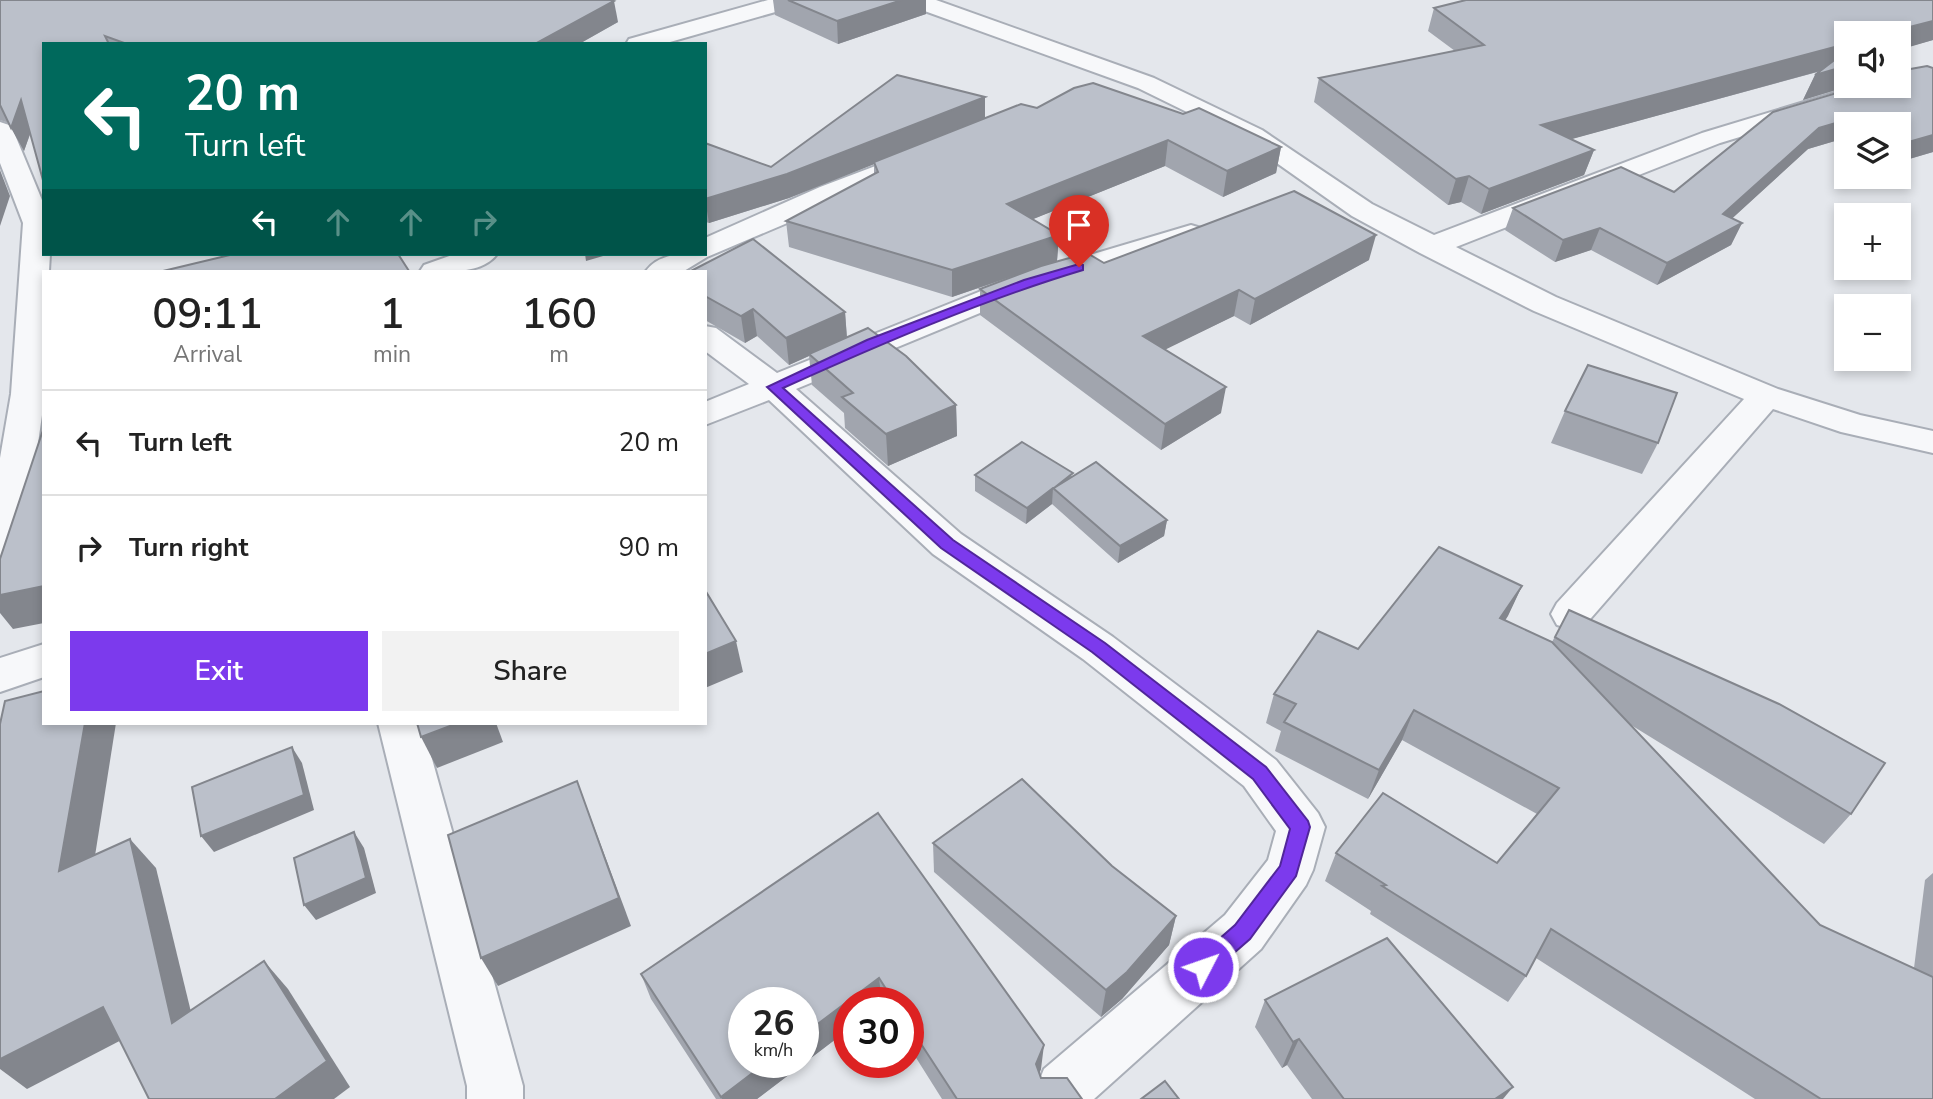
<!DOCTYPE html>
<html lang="en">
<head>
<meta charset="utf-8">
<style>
	:root { --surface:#fff; --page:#f2f2f2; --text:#222; --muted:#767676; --line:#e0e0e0; --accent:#7c3aed }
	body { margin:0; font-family:"Nunito Sans",sans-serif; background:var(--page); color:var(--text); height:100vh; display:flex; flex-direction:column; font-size:26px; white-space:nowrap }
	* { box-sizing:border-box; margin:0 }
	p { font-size:23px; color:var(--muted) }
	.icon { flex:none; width:38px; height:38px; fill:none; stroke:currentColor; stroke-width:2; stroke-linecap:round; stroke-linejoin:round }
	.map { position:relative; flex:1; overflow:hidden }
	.sheet { position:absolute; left:42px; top:270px; width:665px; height:455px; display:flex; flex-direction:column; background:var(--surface); border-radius:0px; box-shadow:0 4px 10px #0003 }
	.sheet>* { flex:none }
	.top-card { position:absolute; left:42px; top:42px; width:665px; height:214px; border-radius:0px; box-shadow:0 4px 10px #0003; background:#00695c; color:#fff; overflow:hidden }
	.tools { position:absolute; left:1834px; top:21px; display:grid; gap:14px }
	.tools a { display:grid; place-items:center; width:77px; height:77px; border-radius:0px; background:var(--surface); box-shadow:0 4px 10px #0003; font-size:35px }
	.speed { position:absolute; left:728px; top:987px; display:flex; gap:14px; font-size:35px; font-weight:700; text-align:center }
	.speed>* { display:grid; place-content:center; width:91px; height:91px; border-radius:50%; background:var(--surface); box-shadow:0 4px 10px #0003; line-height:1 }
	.speed small { font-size:18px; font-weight:400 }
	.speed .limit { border:10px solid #d22; background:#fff; color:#111 }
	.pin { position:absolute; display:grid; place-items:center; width:60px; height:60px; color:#fff; margin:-72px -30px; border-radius:50% 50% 50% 0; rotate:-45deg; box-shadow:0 0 7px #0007 }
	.pin .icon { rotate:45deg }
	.me { position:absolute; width:77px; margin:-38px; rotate:49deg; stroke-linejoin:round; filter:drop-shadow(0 0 5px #0008) }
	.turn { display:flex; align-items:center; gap:24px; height:147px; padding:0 28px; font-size:32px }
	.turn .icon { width:91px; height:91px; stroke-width:2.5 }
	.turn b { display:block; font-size:49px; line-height:60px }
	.lanes { display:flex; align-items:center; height:66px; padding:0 28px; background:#0003; justify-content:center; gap:35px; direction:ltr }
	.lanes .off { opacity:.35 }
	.eta { display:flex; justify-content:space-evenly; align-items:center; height:119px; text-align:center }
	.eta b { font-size:42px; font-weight:600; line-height:49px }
	.cta { display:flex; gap:14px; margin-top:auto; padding:14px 28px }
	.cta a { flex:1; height:80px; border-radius:0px; background:var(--accent); color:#fff; font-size:28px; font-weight:600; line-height:80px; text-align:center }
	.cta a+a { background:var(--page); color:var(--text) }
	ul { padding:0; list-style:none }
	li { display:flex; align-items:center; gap:21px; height:105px; padding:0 28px; border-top:2px solid var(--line) }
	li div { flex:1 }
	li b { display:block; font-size:26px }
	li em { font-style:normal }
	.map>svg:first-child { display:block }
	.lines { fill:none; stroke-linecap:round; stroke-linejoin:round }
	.minor-casing { stroke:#a9aeb7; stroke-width:4 }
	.minor { fill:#f7f8fa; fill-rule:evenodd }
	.wall { fill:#a1a5ae }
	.shaded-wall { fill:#83868d }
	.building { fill:#bbc0ca; stroke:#83868d; stroke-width:2 }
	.route { fill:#7c3aed; stroke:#51269a; stroke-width:2 }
</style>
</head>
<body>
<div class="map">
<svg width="1933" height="1099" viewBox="0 0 1933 1099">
	<rect width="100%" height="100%" fill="#e4e7ec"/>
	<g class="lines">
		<defs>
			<g id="minor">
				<path d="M 768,0 L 803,0 L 800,5 L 663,44 L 626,44 L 629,39 Z"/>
				<path d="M 905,0 L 936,0 L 1154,78 L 1262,130 L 1372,204 L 1434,235 L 1702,133 L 1857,86 L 1894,86 L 1890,91 L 1720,143 L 1456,247 L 1556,297 L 1778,389 L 1860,415 L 1933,431 L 1933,453 L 1841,432 L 1773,409 L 1585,625 L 1571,629 L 1557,625 L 1551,614 L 1557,603 L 1744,399 L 1534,311 L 1420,253 L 1352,216 L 1244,140 L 1138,88 L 908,5 Z"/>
				<path d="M 0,122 L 9,125 L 13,130 L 44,205 L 44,254 L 50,254 L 49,271 L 44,271 L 44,401 L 20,570 L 14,580 L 0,584 L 0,458 L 11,394 L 23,223 L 0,163 Z"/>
				<path d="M 915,151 L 924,153 L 928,159 L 924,165 L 707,257 L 684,271 L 646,271 C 660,252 684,254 705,254 L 705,238 L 820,187 Z"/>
				<path d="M 1191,225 L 1201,228 L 1205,234 L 1201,240 L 1038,289 L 796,389 L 961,534 L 1113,637 L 1276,760 L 1318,813 L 1325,827 L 1313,870 L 1306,885 L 1261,949 L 1094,1099 L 1040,1099 L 1036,1089 L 1044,1069 L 1225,915 L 1268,860 L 1276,831 L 1244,786 L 1083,659 L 933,554 L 769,400 L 705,425 L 705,402 L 749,384 L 705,351 L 705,326 L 716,328 L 777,373 L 1016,277 Z"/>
				<path d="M 455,254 L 497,254 C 482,275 443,272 420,271 L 424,265 Z"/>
				<path d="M 44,644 L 44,677 L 0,692 L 0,658 Z"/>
				<path d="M 378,723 L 422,723 L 523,1086 L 523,1099 L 467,1099 L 467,1086 Z"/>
			</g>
		</defs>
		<!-- minor casing -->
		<use href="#minor" class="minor-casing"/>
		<!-- minor -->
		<use href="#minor" class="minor"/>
	</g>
	<!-- wall -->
	<g class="wall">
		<path d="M 0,0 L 618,22 L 579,44 L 44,44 L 30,134 L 24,151 L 9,123 L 0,120 Z"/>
		<path d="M 773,0 L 926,0 L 926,14 L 838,44 L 775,15 Z"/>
		<path d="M 1466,0 L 1933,0 L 1933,40 L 1900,49 L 1909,53 L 1909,60 L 1902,73 L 1905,70 L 1927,66 L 1933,68 L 1933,152 L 1899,162 L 1899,124 L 1846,124 L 1846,138 L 1845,138 L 1808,149 L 1732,218 L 1742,223 L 1731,245 L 1657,285 L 1591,250 L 1555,262 L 1505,230 L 1513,208 L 1621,167 L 1674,192 L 1773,112 L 1860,86 L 1899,86 L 1899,33 L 1846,33 L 1846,86 L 1849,86 L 1803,100 L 1815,75 L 1821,71 L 1571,139 L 1594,150 L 1584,175 L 1481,214 L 1461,202 L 1448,205 L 1314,102 L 1319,78 L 1455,51 L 1428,31 L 1434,8 Z"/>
		<path d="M 985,97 L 985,118 L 1037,108 L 1183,114 L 1281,147 L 1276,173 L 1223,197 L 1165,166 L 1033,219 L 1059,235 L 1057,261 L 1104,263 L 1369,260 L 1250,325 L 1234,316 L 1165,349 L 1221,413 L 1161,450 L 980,315 L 980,289 L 1026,272 L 952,297 L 789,247 L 786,221 L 874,174 L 874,164 L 789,198 L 709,223 L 706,222 L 707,224 L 705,224 L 705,143 L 771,167 Z"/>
		<path d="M 705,271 L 845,312 L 847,337 L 956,405 L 957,436 L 888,466 L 845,428 L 844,413 L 812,385 L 809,356 L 789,365 L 757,336 L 745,343 L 705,320 Z"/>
		<path d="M 1565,411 L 1658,443 L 1642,474 L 1551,443 Z"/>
		<path d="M 975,475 L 1072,476 L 1167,520 L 1164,536 L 1118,563 L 1052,504 L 1026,524 L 975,491 Z"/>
		<path d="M 1522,586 L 1505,621 L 1552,642 L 1569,610 L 1851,814 L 1824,844 L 1631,725 L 1820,925 L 1914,968 L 1925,880 L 1933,873 L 1933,1099 L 1755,1099 L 1536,958 L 1526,976 L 1508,1002 L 1370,914 L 1371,911 L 1325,881 L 1336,853 L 1497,863 L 1537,814 L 1402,740 L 1368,799 L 1275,751 L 1281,731 L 1266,723 L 1274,694 L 1358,649 Z"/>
		<path d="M 878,813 L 1041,1069 L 1039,1073 L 1041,1078 L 1082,1099 L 942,1099 L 908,1045 L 908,1003 L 849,1003 L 849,1029 L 757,1099 L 716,1099 L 651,999 L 641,974 Z"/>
		<path d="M 933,843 L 1112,866 L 1176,916 L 1169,945 L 1122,999 L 1101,1017 L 934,872 Z"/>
		<path d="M 1265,1000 L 1503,1099 L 1312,1099 L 1287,1065 L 1282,1068 L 1255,1027 Z"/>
	</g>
	<!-- shaded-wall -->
	<g class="shaded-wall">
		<path d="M 902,0 L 926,0 L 926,14 L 838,44 L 837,21 Z"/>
		<path d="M 614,1 L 618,22 L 579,44 L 535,44 Z"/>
		<path d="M 1933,21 L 1933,40 L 1899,50 L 1899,33 L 1886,33 Z"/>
		<path d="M 1846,44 L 1846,64 L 1532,150 L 1541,125 Z"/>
		<path d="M 1846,66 L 1846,86 L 1849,86 L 1803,100 L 1815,75 Z"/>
		<path d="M 985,97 L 985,120 L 789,198 L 709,223 L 705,199 Z"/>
		<path d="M 21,100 L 34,123 L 24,151 L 11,128 Z"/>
		<path d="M 1856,117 L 1852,124 L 1846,124 L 1846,135 L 1845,138 L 1808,149 L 1713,236 L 1723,214 L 1819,128 Z"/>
		<path d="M 1933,135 L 1933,152 L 1899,162 L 1899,153 L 1905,143 Z"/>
		<path d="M 1168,140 L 1165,166 L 1006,230 L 1007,204 Z"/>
		<path d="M 1281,147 L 1276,173 L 1223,197 L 1227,171 Z"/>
		<path d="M 1594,150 L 1584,175 L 1481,214 L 1489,189 Z"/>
		<path d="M 0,170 L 10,196 L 0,226 Z"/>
		<path d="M 1469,176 L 1461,202 L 1448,205 L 1456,179 Z"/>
		<path d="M 1742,223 L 1731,245 L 1657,285 L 1667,263 Z"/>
		<path d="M 1600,228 L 1591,250 L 1555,262 L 1563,240 Z"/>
		<path d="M 1059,235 L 1057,261 L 952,297 L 952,270 Z"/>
		<path d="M 1376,235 L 1369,260 L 1250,325 L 1255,299 Z"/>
		<path d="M 585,254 L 610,254 L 586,261 Z"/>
		<path d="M 1239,290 L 1234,316 L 1140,362 L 1143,336 Z"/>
		<path d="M 753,309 L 757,336 L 745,343 L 741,316 Z"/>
		<path d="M 845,312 L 847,340 L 809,354 L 809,356 L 789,365 L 786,338 Z"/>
		<path d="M 1226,387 L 1221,413 L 1161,450 L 1165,424 Z"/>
		<path d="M 956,405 L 957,436 L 888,466 L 886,434 Z"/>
		<path d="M 1053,488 L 1052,504 L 1026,524 L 1027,508 Z"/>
		<path d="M 1167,520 L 1164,536 L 1118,563 L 1120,546 Z"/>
		<path d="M 44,586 L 44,623 L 13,629 L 0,613 L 0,595 Z"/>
		<path d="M 1522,586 L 1508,616 L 1486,648 L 1500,618 Z"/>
		<path d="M 736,641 L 743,672 L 705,688 L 705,654 Z"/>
		<path d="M 1414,710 L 1402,740 L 1368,799 L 1379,770 Z"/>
		<path d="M 85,723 L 116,723 L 88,900 L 59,871 Z"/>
		<path d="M 458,723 L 496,723 L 503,742 L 437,768 L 421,737 Z"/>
		<path d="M 292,747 L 302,763 L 314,810 L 214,852 L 201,836 Z"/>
		<path d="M 577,781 L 631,926 L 498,986 L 481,958 Z"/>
		<path d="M 354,832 L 364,848 L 376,893 L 316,920 L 304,905 Z"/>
		<path d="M 130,839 L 156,868 L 200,1049 L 172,1023 Z"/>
		<path d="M 1176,916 L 1169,945 L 1122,999 L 1101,1017 L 1106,990 Z"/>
		<path d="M 264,961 L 288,989 L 350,1087 L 334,1099 L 275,1099 Z"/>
		<path d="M 879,978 L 882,1003 L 849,1003 L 849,1029 L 757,1099 L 722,1099 L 721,1097 L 767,1062 L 803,1062 L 803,1035 Z"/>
		<path d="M 103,1007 L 133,1034 L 27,1089 L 0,1069 L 0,1059 Z"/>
		<path d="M 1299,1039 L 1287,1065 L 1282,1068 L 1293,1042 Z"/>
		<path d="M 1044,1045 L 1041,1069 L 1034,1088 L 1036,1064 Z"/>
		<path d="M 1513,1087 L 1503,1099 L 1495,1099 Z"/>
	</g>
	<!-- building -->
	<g class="building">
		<path d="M 0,0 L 611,0 L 614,1 L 535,44 L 127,44 L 105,36 L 109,44 L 44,44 L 44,184 L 21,100 L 11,128 L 0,105 Z"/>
		<path d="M 788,0 L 902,0 L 837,21 Z"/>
		<path d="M 1466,0 L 1933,0 L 1933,21 L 1886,33 L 1846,33 L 1846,44 L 1541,125 L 1594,150 L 1489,189 L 1469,176 L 1456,179 L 1319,78 L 1484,45 L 1434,8 Z"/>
		<path d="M 1899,49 L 1909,53 L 1909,60 L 1899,60 Z"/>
		<path d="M 1846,51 L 1846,66 L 1815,75 Z"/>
		<path d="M 1927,66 L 1933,68 L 1933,135 L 1905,143 L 1899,140 L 1899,124 L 1870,124 L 1856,117 L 1819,128 L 1723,214 L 1742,223 L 1667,263 L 1600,228 L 1563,240 L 1513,208 L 1621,167 L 1674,192 L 1773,112 L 1860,86 L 1899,86 L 1899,74 L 1902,73 L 1905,70 Z"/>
		<path d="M 897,75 L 985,97 L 787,174 L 705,199 L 705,143 L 771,167 Z"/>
		<path d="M 1093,83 L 1183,114 L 1199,108 L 1281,147 L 1227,171 L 1168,140 L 1007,204 L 1059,235 L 952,270 L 786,221 L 878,172 L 874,162 L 1021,104 L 1037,108 L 1074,88 Z"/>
		<path d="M 1294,191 L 1376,235 L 1255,299 L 1239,290 L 1143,336 L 1226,387 L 1165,424 L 980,289 L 1041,266 L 1087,253 L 1104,263 Z"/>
		<path d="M 753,239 L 845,312 L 786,338 L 753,309 L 741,316 L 705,296 L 705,271 L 691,271 Z"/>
		<path d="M 234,254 L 398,254 L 409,271 L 163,271 Z"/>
		<path d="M 868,328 L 906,356 L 956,405 L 886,434 L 842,397 L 853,393 L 809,354 Z"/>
		<path d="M 1588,365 L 1677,393 L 1658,443 L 1565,411 Z"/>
		<path d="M 44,427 L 44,586 L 0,595 L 0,559 Z"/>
		<path d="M 1022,442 L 1073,473 L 1054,488 L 1096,462 L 1167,520 L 1120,546 L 1053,488 L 1027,508 L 975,475 Z"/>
		<path d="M 1439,547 L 1522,586 L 1500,618 L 1552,642 L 1820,925 L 1933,977 L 1933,1099 L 1821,1099 L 1551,929 L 1526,976 L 1382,886 L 1386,885 L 1336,853 L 1383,793 L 1497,863 L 1559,788 L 1414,710 L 1379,770 L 1284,722 L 1296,704 L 1274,694 L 1318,631 L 1358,649 Z"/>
		<path d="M 705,590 L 736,641 L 705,654 Z"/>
		<path d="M 1569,610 L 1779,704 L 1885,763 L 1851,814 L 1555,637 Z"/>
		<path d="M 44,691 L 44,723 L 85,723 L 59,871 L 130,839 L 172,1023 L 264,961 L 327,1061 L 275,1099 L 149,1099 L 103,1007 L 0,1059 L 0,724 L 5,701 Z"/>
		<path d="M 417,723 L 458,723 L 421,737 Z"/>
		<path d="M 292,747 L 304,795 L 201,836 L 192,787 Z"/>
		<path d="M 1022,779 L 1112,866 L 1176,916 L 1127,972 L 1106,990 L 933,843 Z"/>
		<path d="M 577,781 L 619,898 L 481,958 L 448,835 Z"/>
		<path d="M 878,813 L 1044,1045 L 1036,1064 L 1041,1078 L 1067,1078 L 1082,1099 L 957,1099 L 908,1024 L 908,1003 L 895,1003 L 879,978 L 803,1035 L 803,1003 L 744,1003 L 744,1062 L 767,1062 L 721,1097 L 641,974 Z"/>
		<path d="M 354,832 L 366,878 L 304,905 L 294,858 Z"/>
		<path d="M 1387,938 L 1513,1087 L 1495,1099 L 1344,1099 L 1299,1039 L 1293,1042 L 1265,1000 Z"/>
		<path d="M 1165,1081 L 1179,1099 L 1141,1099 Z"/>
	</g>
	<!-- route -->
	<path class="route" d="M 1079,264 L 1083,265 L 1083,270 C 980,301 881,344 783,388 L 953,540 L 1105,643 L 1266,767 L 1308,821 L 1310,827 L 1296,876 L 1250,939 L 1210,974 L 1203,977 L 1195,974 L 1192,967 L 1195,960 L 1235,925 L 1280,866 L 1290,829 L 1253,779 L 1092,652 L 941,548 L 767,387 L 867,340 L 1024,280 Z"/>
</svg>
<div class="tools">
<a><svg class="icon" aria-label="sound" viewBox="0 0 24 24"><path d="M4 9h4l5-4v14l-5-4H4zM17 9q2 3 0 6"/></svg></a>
<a><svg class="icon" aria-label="layers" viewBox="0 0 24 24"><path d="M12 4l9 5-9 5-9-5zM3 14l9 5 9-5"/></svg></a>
<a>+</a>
<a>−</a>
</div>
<div class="speed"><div>26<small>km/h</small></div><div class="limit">30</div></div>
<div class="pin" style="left:1079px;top:267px;background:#d93025"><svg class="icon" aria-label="arrive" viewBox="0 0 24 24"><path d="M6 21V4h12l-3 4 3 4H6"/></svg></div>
<svg class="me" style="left:1203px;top:967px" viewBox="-20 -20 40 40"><circle r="17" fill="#7c3aed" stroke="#fff" stroke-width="3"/><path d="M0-11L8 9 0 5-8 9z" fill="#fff"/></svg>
<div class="top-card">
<div class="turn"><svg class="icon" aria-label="left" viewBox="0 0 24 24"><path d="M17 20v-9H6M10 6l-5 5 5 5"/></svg><div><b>20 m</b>Turn left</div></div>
<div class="lanes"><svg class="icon" aria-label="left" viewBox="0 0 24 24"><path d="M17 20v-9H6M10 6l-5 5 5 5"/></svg><svg class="icon off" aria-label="ahead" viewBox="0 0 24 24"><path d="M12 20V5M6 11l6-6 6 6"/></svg><svg class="icon off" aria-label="ahead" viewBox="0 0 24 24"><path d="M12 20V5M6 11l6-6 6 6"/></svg><svg class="icon off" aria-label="right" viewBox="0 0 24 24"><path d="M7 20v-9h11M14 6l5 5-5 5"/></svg></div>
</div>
<section class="sheet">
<div class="eta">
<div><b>09:11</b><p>Arrival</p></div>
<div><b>1</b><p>min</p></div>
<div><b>160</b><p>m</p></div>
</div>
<ul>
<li><svg class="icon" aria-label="left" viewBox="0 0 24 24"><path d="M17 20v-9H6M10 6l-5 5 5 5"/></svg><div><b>Turn left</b></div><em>20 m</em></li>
<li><svg class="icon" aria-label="right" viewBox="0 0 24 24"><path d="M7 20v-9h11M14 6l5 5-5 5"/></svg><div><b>Turn right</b></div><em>90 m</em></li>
</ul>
<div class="cta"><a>Exit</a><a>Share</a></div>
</section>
</div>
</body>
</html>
